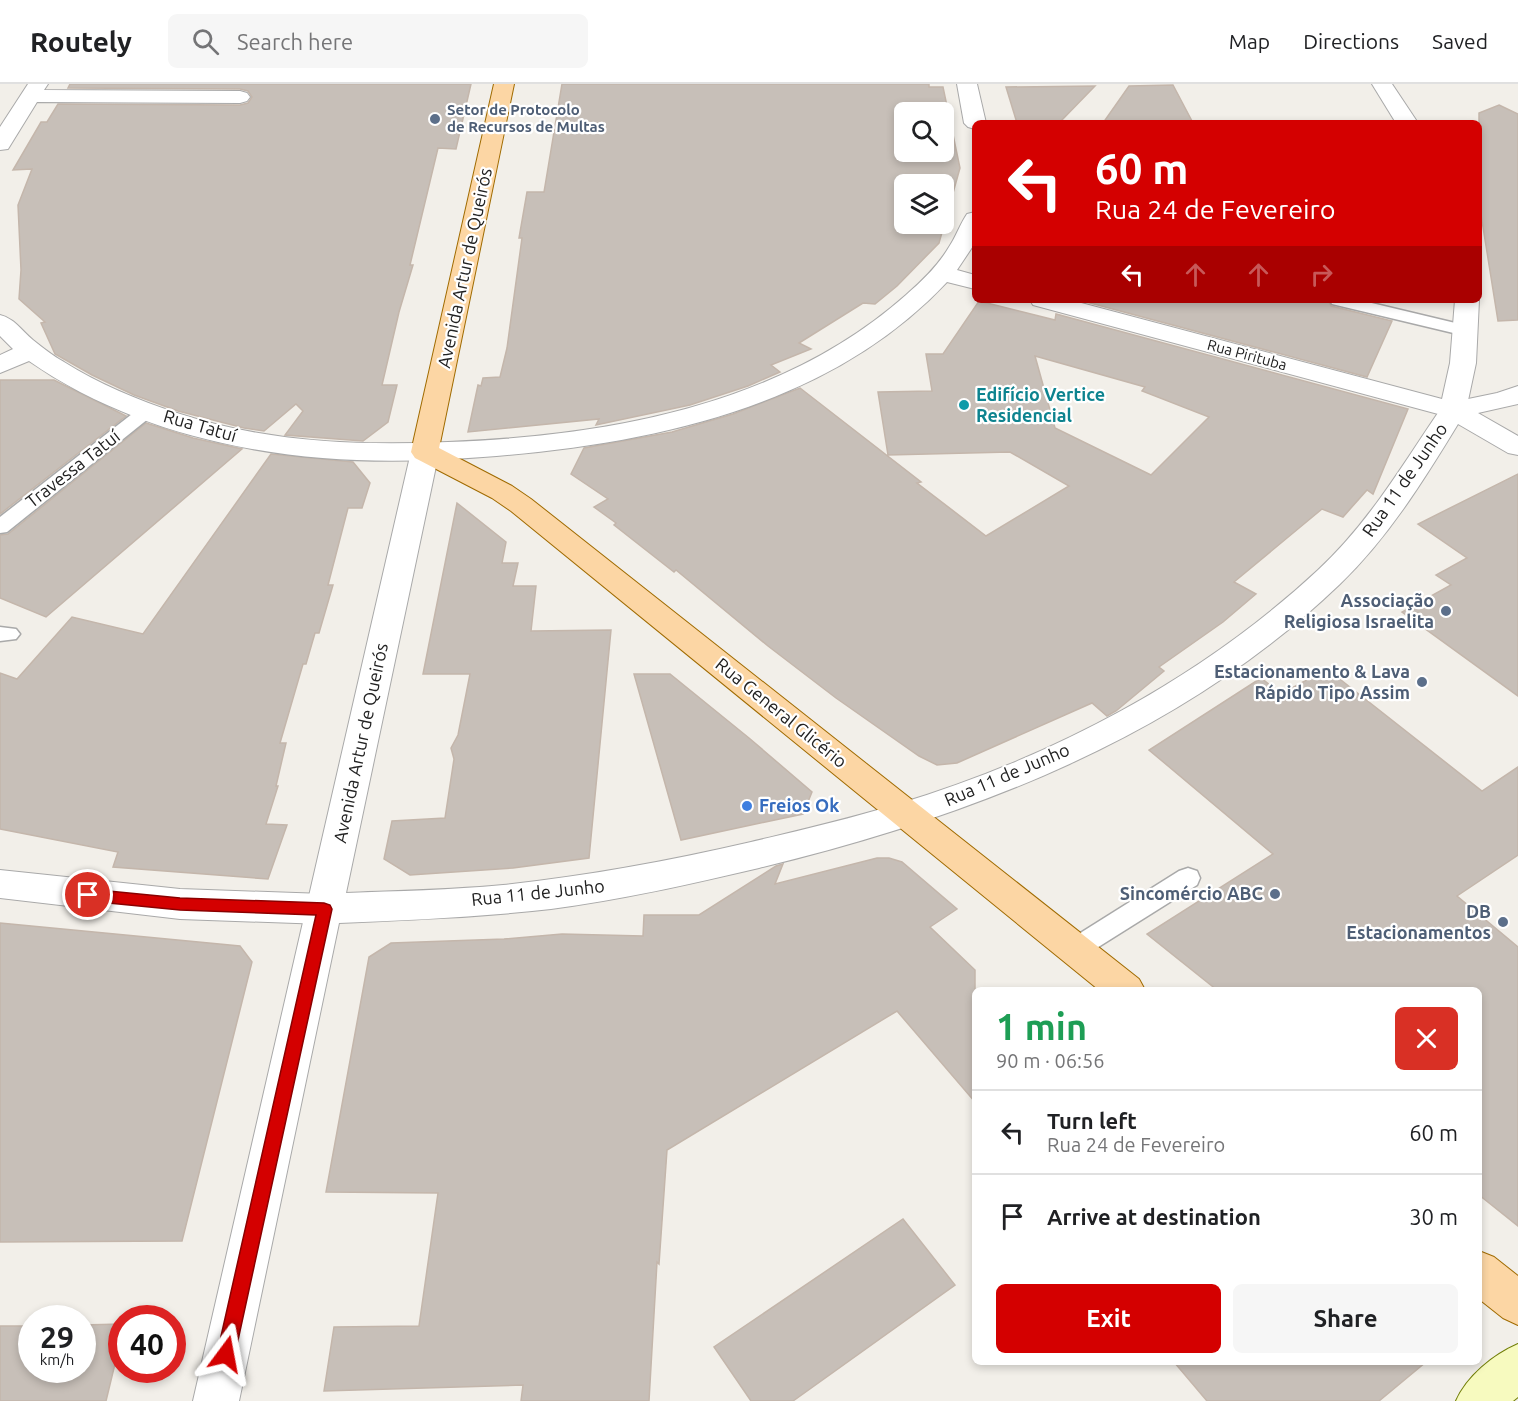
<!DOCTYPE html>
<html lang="en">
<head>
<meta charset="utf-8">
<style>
	:root { --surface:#fff; --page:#f6f6f6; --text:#202124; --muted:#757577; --line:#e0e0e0; --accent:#d40000 }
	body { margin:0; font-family:Ubuntu,sans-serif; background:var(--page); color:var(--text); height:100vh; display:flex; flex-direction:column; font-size:22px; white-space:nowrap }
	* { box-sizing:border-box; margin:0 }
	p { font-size:20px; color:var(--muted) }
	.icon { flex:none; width:33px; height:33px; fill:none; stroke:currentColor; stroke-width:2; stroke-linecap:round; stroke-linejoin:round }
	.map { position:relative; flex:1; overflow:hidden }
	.side { position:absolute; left:972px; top:903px; width:510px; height:378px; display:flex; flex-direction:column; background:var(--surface); border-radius:9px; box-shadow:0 3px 9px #0003 }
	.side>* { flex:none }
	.top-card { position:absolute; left:972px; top:36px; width:510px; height:183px; border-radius:9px; box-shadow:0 3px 9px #0003; background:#d40000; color:#fff; overflow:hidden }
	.buttons { position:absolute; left:894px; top:18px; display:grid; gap:12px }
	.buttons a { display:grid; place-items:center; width:60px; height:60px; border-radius:9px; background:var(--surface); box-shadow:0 3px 9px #0003; font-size:30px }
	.speed { position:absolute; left:18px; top:1221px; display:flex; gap:12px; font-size:30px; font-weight:700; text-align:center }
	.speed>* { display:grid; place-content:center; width:78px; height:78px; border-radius:50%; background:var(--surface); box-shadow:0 3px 9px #0003; line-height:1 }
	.speed small { font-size:15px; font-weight:400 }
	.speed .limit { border:9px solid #d22; background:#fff; color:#111 }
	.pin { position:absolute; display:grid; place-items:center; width:51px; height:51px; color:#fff; margin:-26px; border:3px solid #fff; border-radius:50%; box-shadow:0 2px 6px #0007 }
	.me { position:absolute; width:66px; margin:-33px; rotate:13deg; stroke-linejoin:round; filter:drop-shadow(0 0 4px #0008) }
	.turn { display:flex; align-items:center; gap:21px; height:126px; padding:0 24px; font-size:27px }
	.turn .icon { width:78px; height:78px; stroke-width:2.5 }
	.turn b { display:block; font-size:42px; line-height:51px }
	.lanes { display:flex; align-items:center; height:57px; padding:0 24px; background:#0003; justify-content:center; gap:30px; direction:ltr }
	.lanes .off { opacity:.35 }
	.round { display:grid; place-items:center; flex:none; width:63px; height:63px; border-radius:9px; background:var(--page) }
	.head { display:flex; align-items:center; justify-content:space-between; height:102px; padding:0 24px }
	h1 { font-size:36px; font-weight:700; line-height:45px; color:#1e9e55 }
	.primary-button { display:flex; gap:12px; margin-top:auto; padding:12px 24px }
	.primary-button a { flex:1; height:69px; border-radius:9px; background:var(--accent); color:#fff; font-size:24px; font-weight:700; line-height:69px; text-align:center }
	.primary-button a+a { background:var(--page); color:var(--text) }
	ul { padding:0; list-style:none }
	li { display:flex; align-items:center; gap:18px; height:84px; padding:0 24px; border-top:2px solid var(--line) }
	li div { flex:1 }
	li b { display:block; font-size:22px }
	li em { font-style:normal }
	header { display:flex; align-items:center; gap:36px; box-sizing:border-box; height:84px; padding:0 30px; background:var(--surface); border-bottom:2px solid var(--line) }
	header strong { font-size:28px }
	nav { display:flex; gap:33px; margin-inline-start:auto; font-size:21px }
	.search { width:420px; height:54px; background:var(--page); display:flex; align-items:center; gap:15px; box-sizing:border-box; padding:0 21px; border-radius:9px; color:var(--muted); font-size:22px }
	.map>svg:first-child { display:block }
	.building { fill:#c7bfb8; stroke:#c4b6ab; stroke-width:1.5; fill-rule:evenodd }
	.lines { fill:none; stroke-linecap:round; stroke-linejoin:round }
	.service-casing { stroke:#a9a9a9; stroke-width:3 }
	.minor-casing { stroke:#a9a9a9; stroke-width:2 }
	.tertiary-casing { stroke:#a9a9a9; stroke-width:2 }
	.secondary-casing { stroke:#707d05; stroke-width:2 }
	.primary-casing { stroke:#a06b00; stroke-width:2 }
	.service { fill:#fff; fill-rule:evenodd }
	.minor { fill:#fff; fill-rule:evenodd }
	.tertiary { fill:#fff; fill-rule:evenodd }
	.secondary { fill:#f7fabf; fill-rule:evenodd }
	.primary { fill:#fcd6a4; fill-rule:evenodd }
	.route { fill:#d40000; stroke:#8a0000; stroke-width:1.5 }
	.service-dot { fill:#5c6f8a; stroke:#fff; stroke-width:2 }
	.culture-dot { fill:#0f9aa8; stroke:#fff; stroke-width:2 }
	.shop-dot { fill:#3f7fe0; stroke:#fff; stroke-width:2 }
	.labels { text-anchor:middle; stroke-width:4.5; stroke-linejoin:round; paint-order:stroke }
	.far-service-label { font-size:15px; font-weight:bold; fill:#4e5e75; stroke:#fff; text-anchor:start }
	.far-street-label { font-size:15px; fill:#222; stroke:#fff }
	.street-label { font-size:18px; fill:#222; stroke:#fff }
	.culture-label { font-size:18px; font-weight:bold; fill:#0d838f; stroke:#fff; text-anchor:start }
	.service-label { font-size:18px; font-weight:bold; fill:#4e5e75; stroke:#fff; text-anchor:end }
	.shop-label { font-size:18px; font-weight:bold; fill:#366cbe; stroke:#fff; text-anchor:start }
</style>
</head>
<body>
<header>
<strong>Routely</strong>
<div class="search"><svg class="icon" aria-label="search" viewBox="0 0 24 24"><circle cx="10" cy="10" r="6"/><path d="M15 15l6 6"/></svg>Search here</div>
<nav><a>Map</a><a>Directions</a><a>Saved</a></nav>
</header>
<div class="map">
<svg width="1518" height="1317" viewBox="0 0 1518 1317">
	<rect width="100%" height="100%" fill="#f2efe9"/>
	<!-- building -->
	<g class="building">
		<path d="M 70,0 L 471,0 L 456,65 L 438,64 L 410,181 L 413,181 L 399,228 L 382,301 L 397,301 L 388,338 L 363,357 L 285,351 L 303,327 L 296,320 L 264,347 L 244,344 L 178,327 L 134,311 L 92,291 L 55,270 L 41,239 L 45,238 L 19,215 L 21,186 L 18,121 L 32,85 L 13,86 L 41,38 L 47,38 L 58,20 L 240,21 L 248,19 L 252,13 L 248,7 L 240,5 L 68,4 Z"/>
		<path d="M 562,0 L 929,0 L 929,3 L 943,3 L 960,84 L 939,159 L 897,202 L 875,220 L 863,219 L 799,259 L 811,265 L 771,281 L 780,288 L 748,302 L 690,321 L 596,341 L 599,335 L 468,348 L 478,301 L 481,302 L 483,294 L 500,293 L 507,264 L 522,154 L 519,154 L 527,108 L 544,108 ZM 904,28 L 944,28 L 944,68 L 904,68 ZM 904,100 L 944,100 L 944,140 L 904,140 Z"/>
		<path d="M 1173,1 L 1193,39 L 1103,39 L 1129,2 Z"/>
		<path d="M 1095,2 L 1059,39 L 1017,39 L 1006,3 Z"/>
		<path d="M 1499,21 L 1518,30 L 1518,236 L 1498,237 L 1479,118 L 1479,29 Z"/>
		<path d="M 1079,216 L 1328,216 L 1331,222 L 1392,237 L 1367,293 Z"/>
		<path d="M 979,217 L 1055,236 L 1056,230 L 1408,325 L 1373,410 L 1367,406 L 1343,433 L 1322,425 L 1234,498 L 1256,510 L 1223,538 L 1159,583 L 1164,587 L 1116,627 L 1107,632 L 1092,619 L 957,679 L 937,681 L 919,672 L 836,614 L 768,562 L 676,486 L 674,488 L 614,441 L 616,439 L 594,423 L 608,415 L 571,390 L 584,364 L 672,348 L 733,330 L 800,304 L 921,398 L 917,399 L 986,452 L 1069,402 L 1010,368 L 888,371 L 878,308 L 932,307 L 926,270 L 943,270 ZM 1035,272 L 1145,303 L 1142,307 L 1209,333 L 1151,391 L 1055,344 Z"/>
		<path d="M 0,296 L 54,296 L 126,332 L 0,430 Z"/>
		<path d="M 146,339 L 193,354 L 242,365 L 46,533 L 0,514 L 0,451 L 8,450 Z"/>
		<path d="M 271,370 L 353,378 L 370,399 L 362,424 L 348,424 L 328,501 L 333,501 L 319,549 L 315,549 L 306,580 L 303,580 L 280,659 L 286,659 L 276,702 L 278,702 L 266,740 L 287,741 L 268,795 L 113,783 L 118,768 L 0,745 L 0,589 L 17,595 L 72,533 L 143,550 Z"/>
		<path d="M 1518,390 L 1518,612 L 1402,528 L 1451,501 L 1436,491 L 1467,474 L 1418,440 Z"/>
		<path d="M 457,419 L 506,458 L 502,479 L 518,479 L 513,502 L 536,502 L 531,547 L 611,546 L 589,774 L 513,784 L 410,791 L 384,775 L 392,737 L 445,734 L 454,675 L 451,664 L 458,651 L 470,590 L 423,590 Z"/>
		<path d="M 1327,585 L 1482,707 L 1518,683 L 1518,771 L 1457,812 L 1518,863 L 1518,1142 L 1479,1111 L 1479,906 L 1217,906 L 1147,850 L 1273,770 L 1149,666 L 1261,594 L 1281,610 Z"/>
		<path d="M 634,590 L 670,590 L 749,654 L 812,708 L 803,730 L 681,756 Z"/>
		<path d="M 877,774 L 889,774 L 902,778 L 957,825 L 930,843 L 975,886 L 975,1018 L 897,927 L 667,1066 L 659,1180 L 657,1178 L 649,1317 L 521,1317 L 523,1301 L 324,1307 L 334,1243 L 419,1242 L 438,1109 L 326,1108 L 369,873 L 391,859 L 504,855 L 562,850 L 643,852 L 644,831 L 699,831 L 776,782 L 783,780 L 775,800 Z"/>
		<path d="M 0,839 L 240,862 L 252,878 L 182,1157 L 0,1158 Z"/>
		<path d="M 903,1135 L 955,1201 L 793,1317 L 751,1317 L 714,1263 Z"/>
		<path d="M 122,1240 L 122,1251 L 106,1317 L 0,1317 L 0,1242 L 32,1242 L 32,1286 L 82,1286 L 82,1241 Z"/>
		<path d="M 1174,1278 L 1426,1278 L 1379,1317 L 1207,1317 Z"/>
	</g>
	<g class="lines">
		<defs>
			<g id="service">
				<path d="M 1330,216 L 1359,216 L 1472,243 L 1475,247 L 1472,251 L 1466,252 L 1332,220 Z"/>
				<path d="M 147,322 L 153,323 L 156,327 L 153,331 L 7,448 L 0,449 L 0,433 L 141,323 Z"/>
				<path d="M 0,543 L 16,545 L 20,550 L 16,555 L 0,557 Z"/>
				<path d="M 1188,784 L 1197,787 L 1200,794 L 1197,801 L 1084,872 L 1075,875 L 1066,872 L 1062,865 L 1066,858 L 1179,787 Z"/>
			</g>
			<g id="minor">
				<path d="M 28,0 L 48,0 L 44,6 L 240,7 L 247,9 L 250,13 L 247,17 L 240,19 L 37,18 L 8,65 L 0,66 L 0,43 Z"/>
				<path d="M 957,0 L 977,0 L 986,39 L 975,39 L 975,45 L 968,43 L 964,39 Z"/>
				<path d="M 1372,0 L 1392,0 L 1418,39 L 1396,39 Z"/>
				<path d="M 975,128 L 975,159 L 957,186 L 975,191 L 975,205 L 947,198 C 829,324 648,361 483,373 C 407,379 328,379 252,365 C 173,351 95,323 29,277 L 0,289 L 0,271 L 13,265 L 0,252 L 0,231 C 14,234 22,247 33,256 C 43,264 53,272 64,278 C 99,300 138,316 177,329 C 265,358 356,362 448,358 C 609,352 782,321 906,211 C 922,197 938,182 949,163 C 956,153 960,140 967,130 Z"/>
				<path d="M 1030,216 L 1070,216 L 1442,315 L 1450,279 L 1455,216 L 1479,216 L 1476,279 L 1466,326 L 1462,332 L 1453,334 L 1033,221 Z"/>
				<path d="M 0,786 L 180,805 L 324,810 L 337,815 L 342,825 L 337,835 L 324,840 L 180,835 L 0,814 Z"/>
			</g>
			<path id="tertiary" d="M 1518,302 L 1518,320 L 1478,329 L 1518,352 L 1518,371 L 1508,369 L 1458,340 C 1424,396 1388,454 1340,500 C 1181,653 970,733 759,784 C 690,800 621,816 551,825 C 481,833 410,836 339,839 L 239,1317 L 193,1317 L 411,368 L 415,362 L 425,360 L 435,362 L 439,368 L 346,809 C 398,807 451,806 503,801 C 587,792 669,777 751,758 C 801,746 849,735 898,720 C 1051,674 1201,595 1318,486 C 1370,438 1404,378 1444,320 L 1497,309 Z"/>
			<path id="secondary" d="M 1518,1260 L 1518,1313 L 1513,1317 L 1456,1317 C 1467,1292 1493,1271 1518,1260 Z"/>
			<g id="primary">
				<path d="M 494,0 L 514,0 L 439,364 L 512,402 L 531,415 L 1139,895 L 1145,906 L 1099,906 L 511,427 L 492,414 L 415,374 L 411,368 Z"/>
				<path d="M 1479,1167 L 1494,1173 L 1518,1192 L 1518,1241 L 1503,1234 L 1479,1215 Z"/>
			</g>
		</defs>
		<!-- service casing -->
		<use href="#service" class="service-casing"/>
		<!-- minor casing -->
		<use href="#minor" class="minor-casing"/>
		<!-- tertiary casing -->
		<use href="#tertiary" class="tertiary-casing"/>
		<!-- secondary casing -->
		<use href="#secondary" class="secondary-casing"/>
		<!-- primary casing -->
		<use href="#primary" class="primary-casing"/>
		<!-- service -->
		<use href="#service" class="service"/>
		<!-- minor -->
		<use href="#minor" class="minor"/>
		<!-- tertiary -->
		<use href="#tertiary" class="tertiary"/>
		<!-- secondary -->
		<use href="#secondary" class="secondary"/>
		<!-- primary -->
		<use href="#primary" class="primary"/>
	</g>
	<!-- route -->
	<path class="route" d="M 88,805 L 180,814 L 324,819 L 330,821 L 332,825 L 235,1270 L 233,1277 L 226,1279 L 220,1277 L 217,1270 L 316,831 L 180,826 L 88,817 L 82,815 L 80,811 L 82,806 Z"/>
	<!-- markers -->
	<g class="service-dot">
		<circle cx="435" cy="35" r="6"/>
		<circle cx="1446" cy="527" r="6"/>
		<circle cx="1422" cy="598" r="6"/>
		<circle cx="1275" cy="810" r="6"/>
		<circle cx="1503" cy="838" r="6"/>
	</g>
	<circle class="culture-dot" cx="964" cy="321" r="6"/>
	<circle class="shop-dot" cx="747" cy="722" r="6"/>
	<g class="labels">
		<!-- far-service labels -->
		<g class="far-service-label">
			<text x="447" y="31">Setor de Protocolo<tspan x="447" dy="17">de Recursos de Multas</tspan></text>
		</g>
		<!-- far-street labels -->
		<g class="far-street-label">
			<text transform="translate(1247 271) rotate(15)" y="5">Rua Pirituba</text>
		</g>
		<!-- street labels -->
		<g class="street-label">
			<text transform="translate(465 184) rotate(-78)" y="6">Avenida Artur de Queirós</text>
			<text transform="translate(200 342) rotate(16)" y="6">Rua Tatuí</text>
			<text transform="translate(73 385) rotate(-38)" y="6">Travessa Tatuí</text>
			<text transform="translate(1405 396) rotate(-55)" y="6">Rua 11 de Junho</text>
			<text transform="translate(781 629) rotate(39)" y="6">Rua General Glicério</text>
			<text transform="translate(361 659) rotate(-78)" y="6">Avenida Artur de Queirós</text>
			<text transform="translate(1007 691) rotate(-23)" y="6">Rua 11 de Junho</text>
			<text transform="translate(538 809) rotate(-6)" y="6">Rua 11 de Junho</text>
		</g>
		<!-- culture labels -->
		<g class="culture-label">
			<text x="976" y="317">Edifício Vertice<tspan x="976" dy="21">Residencial</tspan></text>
		</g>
		<!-- service labels -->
		<g class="service-label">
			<text x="1434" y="523">Associação<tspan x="1434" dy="21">Religiosa Israelita</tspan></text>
			<text x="1410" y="594">Estacionamento &amp; Lava<tspan x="1410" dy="21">Rápido Tipo Assim</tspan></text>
			<text x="1263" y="816">Sincomércio ABC</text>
			<text x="1491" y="834">DB<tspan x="1491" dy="21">Estacionamentos</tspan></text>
		</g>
		<!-- shop labels -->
		<g class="shop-label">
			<text x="759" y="728">Freios Ok</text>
		</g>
	</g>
</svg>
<div class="buttons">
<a><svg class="icon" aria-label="search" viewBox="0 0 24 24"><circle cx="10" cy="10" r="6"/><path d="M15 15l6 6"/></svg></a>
<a><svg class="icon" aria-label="layers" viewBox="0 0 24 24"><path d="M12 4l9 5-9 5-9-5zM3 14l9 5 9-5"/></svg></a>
</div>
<div class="speed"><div>29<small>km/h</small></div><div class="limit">40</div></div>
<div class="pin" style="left:88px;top:811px;background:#d93025"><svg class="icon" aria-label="arrive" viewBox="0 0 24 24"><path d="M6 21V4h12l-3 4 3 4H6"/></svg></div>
<svg class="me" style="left:226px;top:1270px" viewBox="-20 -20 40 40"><path d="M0-17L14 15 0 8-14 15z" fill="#d40000" stroke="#fff" stroke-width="4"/></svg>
<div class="top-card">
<div class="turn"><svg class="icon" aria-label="left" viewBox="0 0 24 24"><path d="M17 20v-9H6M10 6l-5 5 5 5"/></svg><div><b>60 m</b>Rua 24 de Fevereiro</div></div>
<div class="lanes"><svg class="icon" aria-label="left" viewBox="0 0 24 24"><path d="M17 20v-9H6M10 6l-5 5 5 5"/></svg><svg class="icon off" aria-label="ahead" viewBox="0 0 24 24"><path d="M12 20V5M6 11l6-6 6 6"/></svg><svg class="icon off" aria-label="ahead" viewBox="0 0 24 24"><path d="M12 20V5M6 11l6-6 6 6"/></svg><svg class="icon off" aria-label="right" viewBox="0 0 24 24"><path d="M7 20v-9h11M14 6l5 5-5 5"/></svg></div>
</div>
<section class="side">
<div class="head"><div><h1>1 min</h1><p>90 m · 06:56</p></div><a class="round" style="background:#d93025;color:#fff"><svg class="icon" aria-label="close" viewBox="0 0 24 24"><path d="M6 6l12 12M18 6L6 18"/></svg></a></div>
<ul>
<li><svg class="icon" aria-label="left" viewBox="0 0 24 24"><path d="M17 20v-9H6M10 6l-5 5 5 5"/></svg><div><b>Turn left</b><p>Rua 24 de Fevereiro</p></div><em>60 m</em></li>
<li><svg class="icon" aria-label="arrive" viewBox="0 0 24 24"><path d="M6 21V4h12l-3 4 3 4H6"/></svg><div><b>Arrive at destination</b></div><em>30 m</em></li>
</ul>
<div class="primary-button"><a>Exit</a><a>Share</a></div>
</section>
</div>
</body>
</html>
